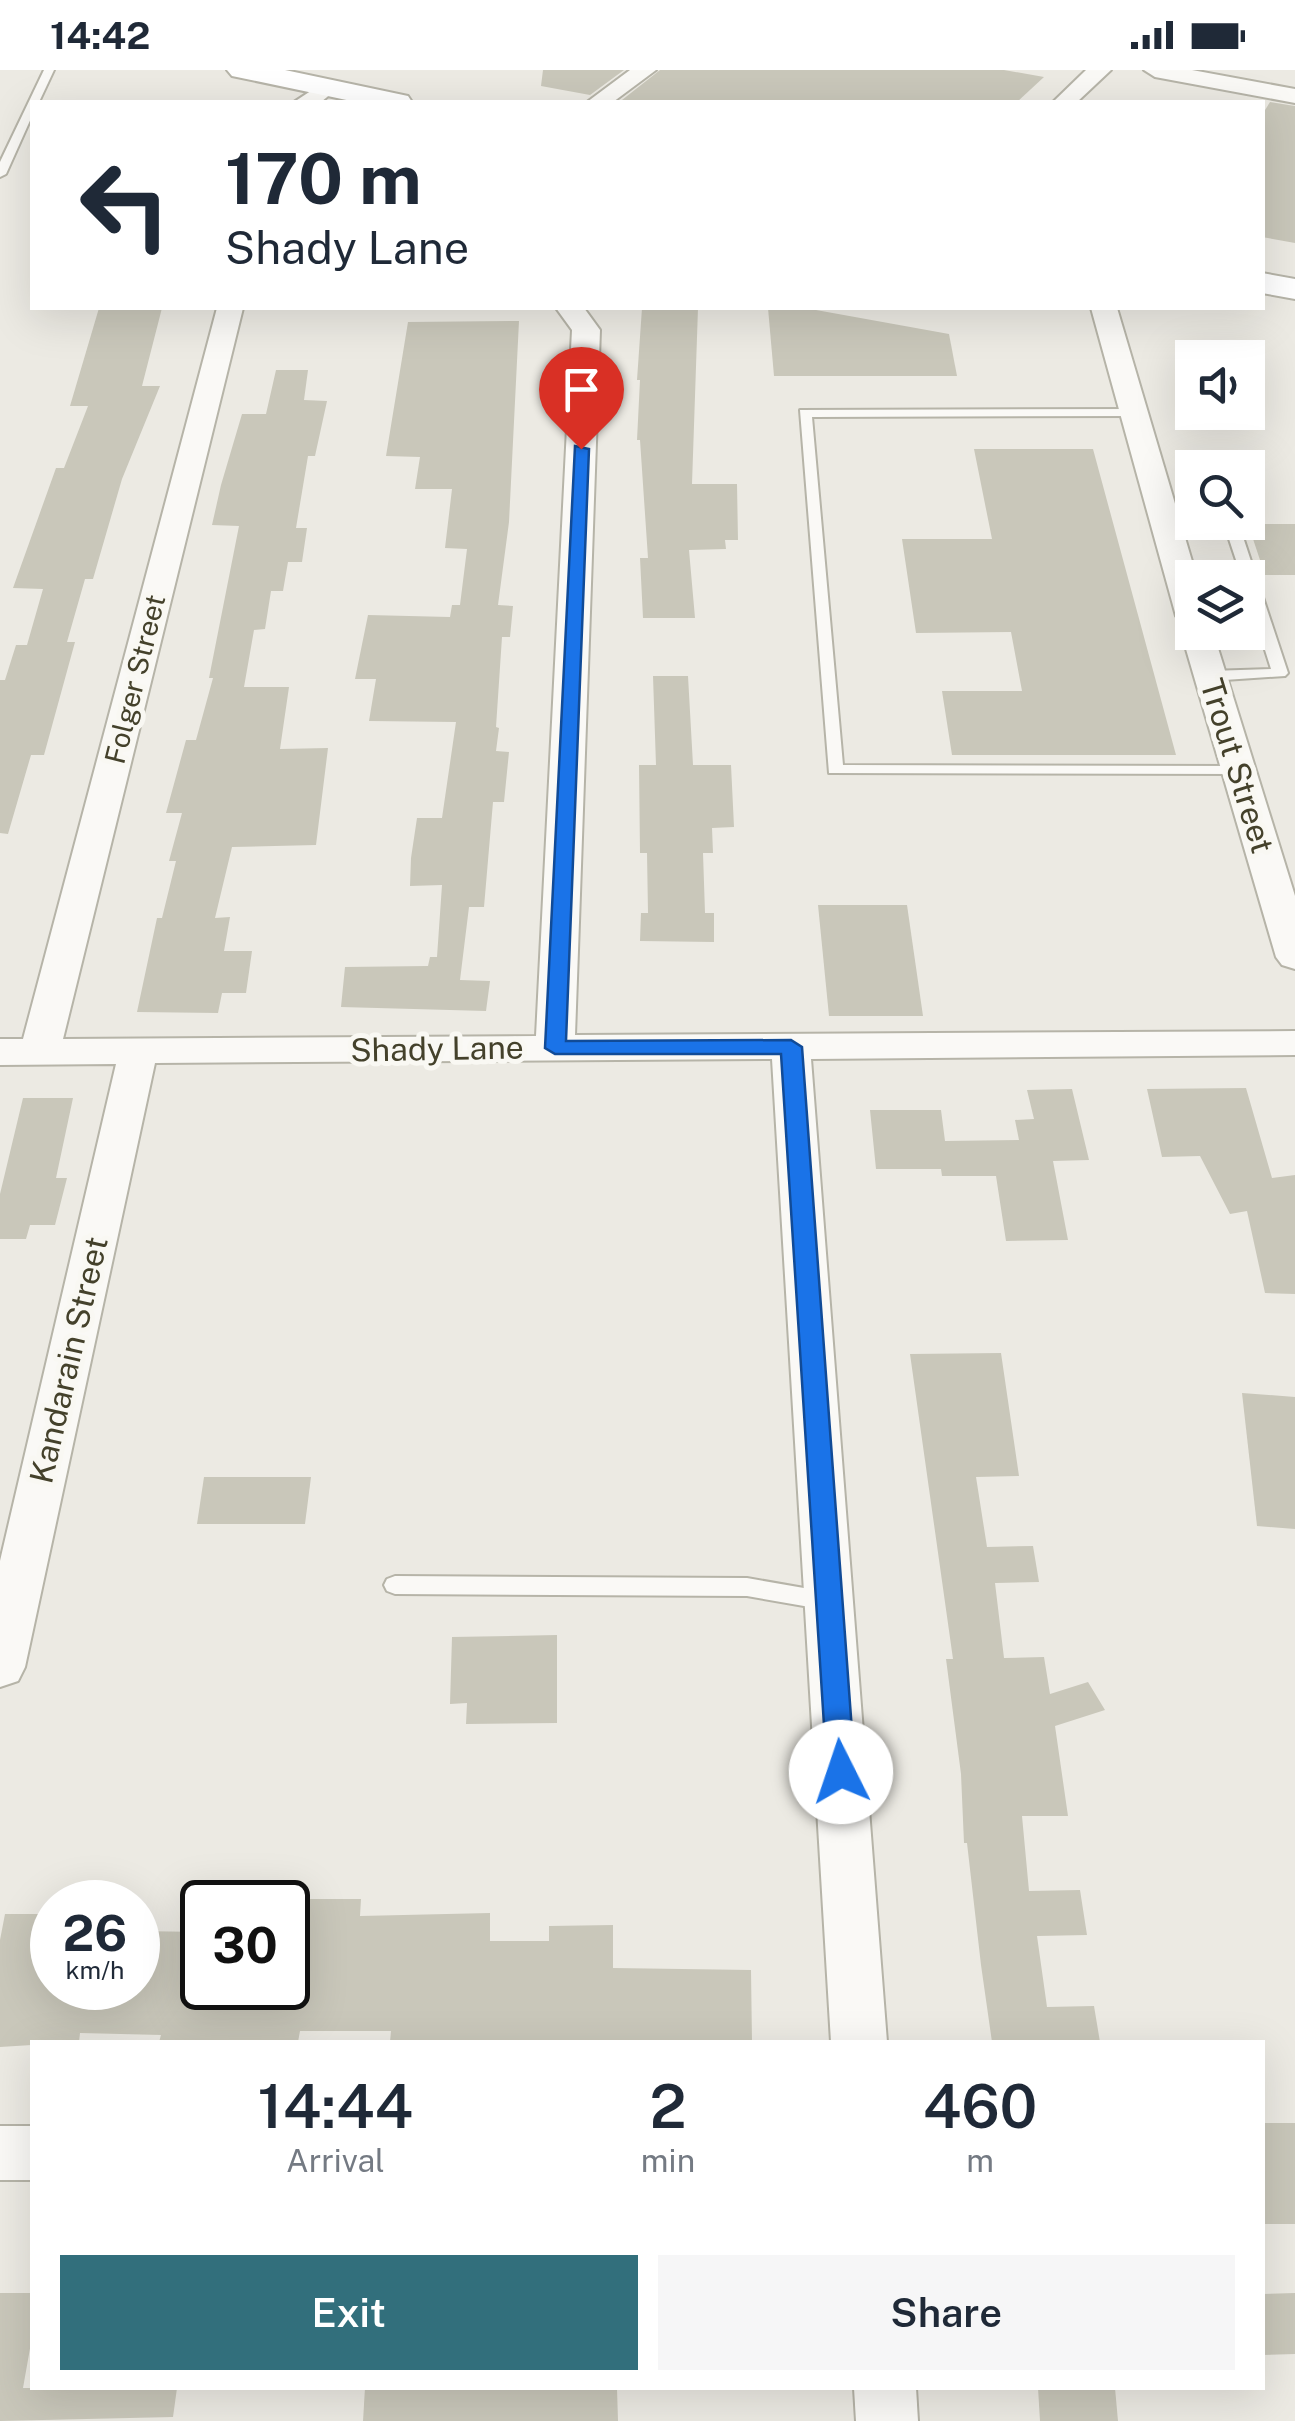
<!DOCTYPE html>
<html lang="en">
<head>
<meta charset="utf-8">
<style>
	:root { --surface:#fff; --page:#f6f6f7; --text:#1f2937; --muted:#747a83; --accent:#326f7c }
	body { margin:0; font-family:"Public Sans",sans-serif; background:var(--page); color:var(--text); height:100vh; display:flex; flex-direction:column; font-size:38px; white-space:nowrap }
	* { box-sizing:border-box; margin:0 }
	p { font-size:32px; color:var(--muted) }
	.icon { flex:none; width:55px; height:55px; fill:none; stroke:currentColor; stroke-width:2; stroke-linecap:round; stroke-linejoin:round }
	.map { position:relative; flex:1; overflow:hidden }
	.panel { position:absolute; left:30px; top:1970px; width:1235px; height:350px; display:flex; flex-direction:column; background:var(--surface); border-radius:0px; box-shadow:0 10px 40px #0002 }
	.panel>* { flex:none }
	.guide { position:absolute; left:30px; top:30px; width:1235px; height:210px; border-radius:0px; box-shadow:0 10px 40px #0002; background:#fff; color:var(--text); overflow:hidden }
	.controls { position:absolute; left:1175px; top:270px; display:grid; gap:20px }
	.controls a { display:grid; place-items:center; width:90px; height:90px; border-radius:0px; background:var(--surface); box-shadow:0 10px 40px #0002; font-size:50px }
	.speed { position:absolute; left:30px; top:1810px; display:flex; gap:20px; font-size:50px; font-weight:700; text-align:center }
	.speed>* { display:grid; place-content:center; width:130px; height:130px; border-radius:50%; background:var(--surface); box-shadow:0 10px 40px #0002; line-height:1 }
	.speed small { font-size:25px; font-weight:400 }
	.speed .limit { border:5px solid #111; border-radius:15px; background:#fff; color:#111 }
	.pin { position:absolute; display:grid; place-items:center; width:85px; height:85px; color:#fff; margin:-102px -42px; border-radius:50% 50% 50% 0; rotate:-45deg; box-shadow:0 0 10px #0007 }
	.pin .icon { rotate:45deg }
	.me { position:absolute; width:110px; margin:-55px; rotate:356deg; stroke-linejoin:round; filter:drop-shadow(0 0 8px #0008) }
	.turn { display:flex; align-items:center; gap:35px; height:210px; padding:0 30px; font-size:45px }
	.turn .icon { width:130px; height:130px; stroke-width:2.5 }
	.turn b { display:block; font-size:70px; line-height:85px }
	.eta { display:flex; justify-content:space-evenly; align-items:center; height:170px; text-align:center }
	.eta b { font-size:60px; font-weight:600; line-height:70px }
	.primary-button { display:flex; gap:20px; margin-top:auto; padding:20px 30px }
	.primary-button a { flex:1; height:115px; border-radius:0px; background:var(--accent); color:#fff; font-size:40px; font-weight:600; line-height:115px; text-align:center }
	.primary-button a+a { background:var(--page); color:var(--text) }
	.status { display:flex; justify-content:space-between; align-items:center; height:70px; padding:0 50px; background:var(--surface); direction:ltr }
	.status svg { height:28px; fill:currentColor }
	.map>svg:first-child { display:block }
	.building { fill:#c9c7ba }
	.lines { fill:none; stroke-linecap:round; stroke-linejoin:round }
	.service-casing { stroke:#b6b4a8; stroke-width:4 }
	.minor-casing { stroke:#b6b4a8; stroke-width:4 }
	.secondary-casing { stroke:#b6b4a8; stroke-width:4 }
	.service { fill:#faf9f6; fill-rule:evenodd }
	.minor { fill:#faf9f6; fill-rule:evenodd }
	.secondary { fill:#fff; fill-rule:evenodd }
	.route { fill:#1a73e8; stroke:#114b97; stroke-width:2.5 }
	.labels { text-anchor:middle; stroke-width:10; stroke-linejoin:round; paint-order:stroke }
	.far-street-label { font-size:28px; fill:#44412b; stroke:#f9f8f3 }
	.street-label { font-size:32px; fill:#44412b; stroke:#f9f8f3 }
</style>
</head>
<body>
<div class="status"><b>14:42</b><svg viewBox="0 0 49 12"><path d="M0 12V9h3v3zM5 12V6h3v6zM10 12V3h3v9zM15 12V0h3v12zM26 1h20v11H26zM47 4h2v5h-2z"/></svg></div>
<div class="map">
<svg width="1295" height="2351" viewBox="0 0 1295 2351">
	<rect width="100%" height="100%" fill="#eceae3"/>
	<!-- building -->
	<g class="building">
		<path d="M 543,0 L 624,0 L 590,25 L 541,16 Z"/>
		<path d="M 660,0 L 1004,0 L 1044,7 L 1017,32 L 622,30 Z"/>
		<path d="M 1270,32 L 1295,36 L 1295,173 L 1262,167 L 1262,45 Z"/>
		<path d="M 99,238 L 162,238 L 142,316 L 160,316 L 122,409 L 93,509 L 85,509 L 67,572 L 75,572 L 44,685 L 31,685 L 8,764 L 0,763 L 0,610 L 5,610 L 16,575 L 27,575 L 43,519 L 13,518 L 56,398 L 64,398 L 88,336 L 70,336 Z"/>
		<path d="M 642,238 L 698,238 L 692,414 L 737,414 L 738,470 L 725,470 L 726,479 L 689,480 L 695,548 L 643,548 L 640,488 L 648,488 L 640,370 L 637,370 L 640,310 L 637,310 Z"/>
		<path d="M 768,238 L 805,238 L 949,264 L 957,306 L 774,306 Z"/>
		<path d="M 519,251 L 509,452 L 498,535 L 513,536 L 510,567 L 502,567 L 496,657 L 499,658 L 496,681 L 509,682 L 504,732 L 493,732 L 484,837 L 469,837 L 460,910 L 490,911 L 486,941 L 341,937 L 345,897 L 428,896 L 430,887 L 437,887 L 442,815 L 410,816 L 411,788 L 417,748 L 442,748 L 456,652 L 369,651 L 376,609 L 355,609 L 368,545 L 450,547 L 452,535 L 460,535 L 467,479 L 445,478 L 452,419 L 415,419 L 420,387 L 386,386 L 408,252 Z"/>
		<path d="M 276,300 L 308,300 L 304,330 L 327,331 L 315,386 L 308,386 L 296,458 L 307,458 L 302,492 L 288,492 L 283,521 L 271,521 L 265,559 L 254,560 L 244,617 L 289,617 L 280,679 L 328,678 L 316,775 L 232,777 L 215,848 L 230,847 L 224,881 L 252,881 L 246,923 L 222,923 L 218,943 L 137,942 L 157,848 L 162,848 L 176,791 L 169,791 L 182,743 L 166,743 L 186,670 L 196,670 L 213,608 L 209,608 L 239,456 L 212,455 L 221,415 L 242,344 L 266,344 Z"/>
		<path d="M 974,379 L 1093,379 L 1176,685 L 952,685 L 942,621 L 1022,621 L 1011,562 L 916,563 L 902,469 L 992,469 Z"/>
		<path d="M 1248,454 L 1295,454 L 1295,505 L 1265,505 Z"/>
		<path d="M 653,606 L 688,606 L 693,695 L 731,695 L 734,757 L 712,758 L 713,783 L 703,783 L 705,843 L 714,843 L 714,872 L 640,871 L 641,843 L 648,843 L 647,783 L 640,783 L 639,695 L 656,695 Z"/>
		<path d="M 818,835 L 907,835 L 923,946 L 829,946 Z"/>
		<path d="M 1246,1018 L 1272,1108 L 1295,1105 L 1295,1224 L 1265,1223 L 1247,1141 L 1230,1144 L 1200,1086 L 1162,1087 L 1147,1019 Z"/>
		<path d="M 1072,1019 L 1089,1090 L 1053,1091 L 1068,1170 L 1006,1171 L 996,1106 L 942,1106 L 941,1099 L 876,1099 L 870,1040 L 941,1040 L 945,1071 L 1019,1070 L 1015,1050 L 1034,1049 L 1027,1020 Z"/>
		<path d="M 23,1028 L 73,1028 L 56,1108 L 67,1108 L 55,1155 L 30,1155 L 26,1169 L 0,1169 L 0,1124 Z"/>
		<path d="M 1001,1283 L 1019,1406 L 976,1407 L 987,1477 L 1033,1476 L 1039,1512 L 995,1513 L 1004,1588 L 1044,1587 L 1050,1624 L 1088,1612 L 1105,1640 L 1055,1656 L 1068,1746 L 1022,1746 L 1029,1821 L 1080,1820 L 1087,1865 L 1037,1866 L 1047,1937 L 1094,1936 L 1100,1972 L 992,1972 L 981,1895 L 967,1773 L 964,1773 L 961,1704 L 946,1589 L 953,1589 L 910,1284 Z"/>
		<path d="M 1242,1323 L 1295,1327 L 1295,1459 L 1257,1456 Z"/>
		<path d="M 204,1407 L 311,1407 L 305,1454 L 197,1454 Z"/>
		<path d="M 557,1565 L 557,1653 L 466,1654 L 467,1633 L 450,1634 L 452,1567 Z"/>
		<path d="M 288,1829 L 361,1829 L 360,1846 L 490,1843 L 490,1871 L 549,1871 L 549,1856 L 613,1855 L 613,1898 L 751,1900 L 752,1972 L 390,1972 L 391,1961 L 300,1961 L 298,1972 L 159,1972 L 161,1965 L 80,1963 L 79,1972 L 0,1977 L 0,1870 L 5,1844 L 52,1844 L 52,1918 L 138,1918 L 138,1861 L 202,1862 L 202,1918 L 288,1918 Z"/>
		<rect x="1262" y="2053" width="33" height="101"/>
		<path d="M 0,2223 L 32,2223 L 32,2267 L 23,2318 L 177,2318 L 173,2347 L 0,2351 Z"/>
		<path d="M 1295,2223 L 1295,2284 L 1262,2285 L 1262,2224 Z"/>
		<path d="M 365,2318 L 617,2318 L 618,2351 L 363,2351 Z"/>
		<path d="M 1038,2318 L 1115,2318 L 1118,2351 L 1040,2351 Z"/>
	</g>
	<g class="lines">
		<defs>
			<g id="service">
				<path d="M 44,0 L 54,0 L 39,32 L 32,32 L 32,46 L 6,104 L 0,107 L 0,92 Z"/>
				<path d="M 1139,339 L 1139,345 L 1134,346 L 812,347 L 843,695 L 1237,696 L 1243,698 L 1243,704 L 829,703 L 800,340 Z"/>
				<path d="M 1192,443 L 1192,451 L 1165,452 L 1158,448 L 1165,444 Z"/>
				<path d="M 1213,452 L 1229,452 L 1242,464 L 1288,603 L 1285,606 L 1210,611 L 1202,606 L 1210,601 L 1271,599 L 1248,526 L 1248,508 L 1242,508 L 1228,466 Z"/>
				<path d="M 395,1506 L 747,1508 L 827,1522 L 835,1525 L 838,1531 L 835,1537 L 827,1540 L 747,1526 L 395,1524 L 387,1521 L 384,1515 L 387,1509 Z"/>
			</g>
			<g id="minor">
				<path d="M 630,0 L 656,0 L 613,32 L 587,32 Z"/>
				<path d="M 1086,0 L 1111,0 L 1077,32 L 1053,32 Z"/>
				<path d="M 1144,0 L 1192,0 L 1295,19 L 1295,33 L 1155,7 Z"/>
				<path d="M 326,11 L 338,18 L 321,32 L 294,32 Z"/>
				<path d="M 217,238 L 243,238 L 63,969 L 536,966 L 572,260 L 556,238 L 584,238 L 600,260 L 575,965 L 1295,961 L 1295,985 L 811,989 L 887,1972 L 831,1972 L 772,989 L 155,993 L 25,1597 L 18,1611 L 0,1617 L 0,1491 L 116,994 L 0,995 L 0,969 L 23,969 Z"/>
				<path d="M 1091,238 L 1117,238 L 1197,508 L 1192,508 L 1192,562 L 1213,562 L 1295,826 L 1295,899 L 1282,895 L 1276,887 L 1181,562 L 1188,555 L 1176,546 Z"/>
				<rect x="0" y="2056" width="32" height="54"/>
				<path d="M 854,2318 L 916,2318 L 918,2351 L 856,2351 Z"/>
			</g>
			<g id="secondary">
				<path d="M 227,0 L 285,0 L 408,26 L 412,32 L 356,32 L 232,6 Z"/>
				<path d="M 1262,203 L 1295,209 L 1295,229 L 1262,223 Z"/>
			</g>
		</defs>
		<!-- service casing -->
		<use href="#service" class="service-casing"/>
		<!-- minor casing -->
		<use href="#minor" class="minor-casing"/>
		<!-- secondary casing -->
		<use href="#secondary" class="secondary-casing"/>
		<!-- service -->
		<use href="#service" class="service"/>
		<!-- minor -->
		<use href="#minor" class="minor"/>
		<!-- secondary -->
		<use href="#secondary" class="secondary"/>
	</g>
	<!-- route -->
	<path class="route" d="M 575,376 L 589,379 L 566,971 L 791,970 L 802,977 L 855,1702 L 851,1711 L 841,1714 L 831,1711 L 827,1702 L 781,984 L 555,984 L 545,978 Z"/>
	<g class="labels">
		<!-- far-street labels -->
		<g class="far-street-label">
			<text transform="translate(135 609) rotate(-76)" y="10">Folger Street</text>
		</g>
		<!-- street labels -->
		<g class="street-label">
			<text transform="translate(1237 696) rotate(73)" y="11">Trout Street</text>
			<text transform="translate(437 979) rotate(-1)" y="11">Shady Lane</text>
			<text transform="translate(69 1290) rotate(-77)" y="11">Kandarain Street</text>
		</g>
	</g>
</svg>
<div class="controls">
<a><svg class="icon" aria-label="sound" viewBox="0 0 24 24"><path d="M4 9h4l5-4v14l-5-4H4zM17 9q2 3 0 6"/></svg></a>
<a><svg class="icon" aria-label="search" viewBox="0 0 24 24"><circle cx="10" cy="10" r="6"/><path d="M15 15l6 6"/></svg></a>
<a><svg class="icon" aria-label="layers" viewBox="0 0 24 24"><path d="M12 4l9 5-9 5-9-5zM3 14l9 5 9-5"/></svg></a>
</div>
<div class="speed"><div>26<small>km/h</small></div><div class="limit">30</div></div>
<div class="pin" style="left:581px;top:379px;background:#d93025"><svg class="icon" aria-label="arrive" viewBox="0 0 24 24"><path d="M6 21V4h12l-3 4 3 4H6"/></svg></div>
<svg class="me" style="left:841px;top:1702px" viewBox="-20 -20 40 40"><circle r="19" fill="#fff"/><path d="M0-13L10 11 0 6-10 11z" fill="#1a73e8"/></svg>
<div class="guide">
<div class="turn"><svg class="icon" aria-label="left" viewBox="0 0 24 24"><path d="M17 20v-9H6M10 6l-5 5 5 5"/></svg><div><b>170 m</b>Shady Lane</div></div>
</div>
<section class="panel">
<div class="eta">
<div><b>14:44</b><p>Arrival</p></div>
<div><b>2</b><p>min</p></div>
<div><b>460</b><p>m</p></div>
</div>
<div class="primary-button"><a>Exit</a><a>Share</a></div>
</section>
</div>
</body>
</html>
